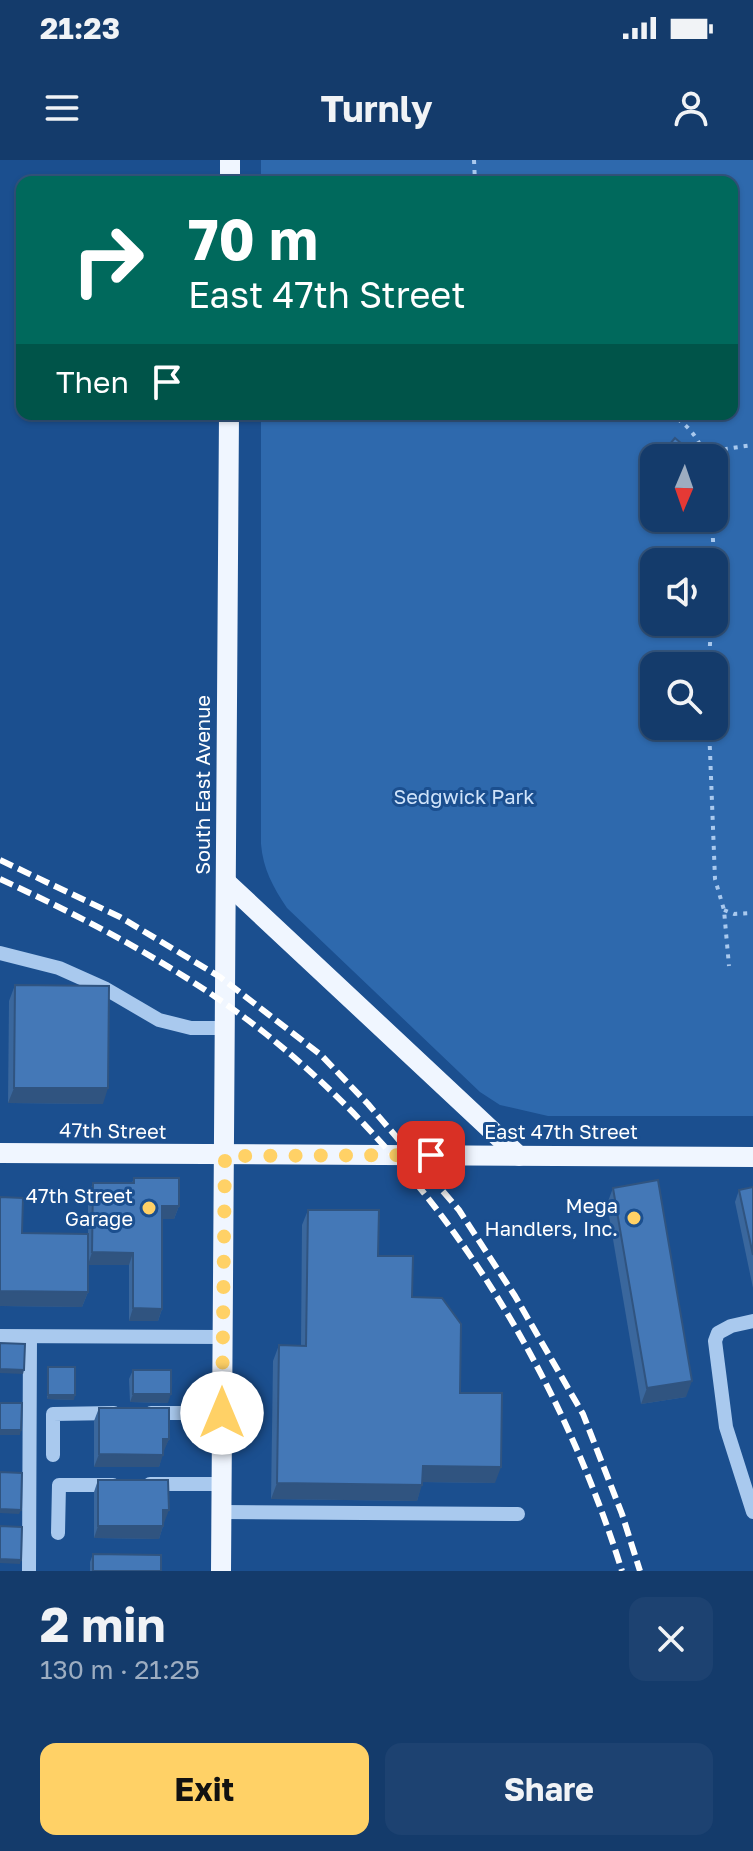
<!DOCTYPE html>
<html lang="en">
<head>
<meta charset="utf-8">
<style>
	:root { --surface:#143b6b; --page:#1d4271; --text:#f1f3f6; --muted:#9dadc1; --line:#33557e; --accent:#ffd166 }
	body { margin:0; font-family:"Golos Text",sans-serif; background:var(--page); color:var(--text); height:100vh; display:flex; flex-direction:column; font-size:30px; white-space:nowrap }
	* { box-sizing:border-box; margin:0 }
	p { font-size:26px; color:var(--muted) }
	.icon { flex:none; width:44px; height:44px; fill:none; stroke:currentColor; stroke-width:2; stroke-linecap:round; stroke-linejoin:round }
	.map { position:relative; height:1411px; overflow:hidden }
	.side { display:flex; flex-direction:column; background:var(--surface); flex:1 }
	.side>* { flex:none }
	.top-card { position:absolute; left:16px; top:16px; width:722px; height:244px; border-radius:16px; box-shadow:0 2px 6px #0004,0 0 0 2px var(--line); background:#00695c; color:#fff; overflow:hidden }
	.needle { width:52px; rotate:182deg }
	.tools { position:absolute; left:640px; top:284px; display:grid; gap:16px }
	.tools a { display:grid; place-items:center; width:88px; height:88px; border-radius:16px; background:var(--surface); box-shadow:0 2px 6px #0004,0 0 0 2px var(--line); font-size:40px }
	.pin { position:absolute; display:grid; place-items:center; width:68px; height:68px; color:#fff; margin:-34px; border-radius:16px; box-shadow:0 4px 12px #0006 }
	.me { position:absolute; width:88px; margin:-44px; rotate:0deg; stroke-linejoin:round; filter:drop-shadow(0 0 6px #0008) }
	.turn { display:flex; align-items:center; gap:28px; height:168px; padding:0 40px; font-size:36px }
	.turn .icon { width:104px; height:104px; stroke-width:2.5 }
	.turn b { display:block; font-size:56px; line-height:68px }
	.then { display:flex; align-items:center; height:76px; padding:0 40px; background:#0003; gap:16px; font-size:30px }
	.round { display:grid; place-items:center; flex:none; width:84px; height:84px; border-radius:16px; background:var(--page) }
	.headline { display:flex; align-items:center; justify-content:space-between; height:136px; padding:0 40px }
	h1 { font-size:48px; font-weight:700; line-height:60px }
	.cta { display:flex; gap:16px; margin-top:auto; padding:16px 40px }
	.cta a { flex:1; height:92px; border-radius:16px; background:var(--accent); color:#111; font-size:32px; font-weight:700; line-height:92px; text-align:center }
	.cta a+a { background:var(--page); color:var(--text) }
	.status { display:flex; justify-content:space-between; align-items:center; height:56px; padding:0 40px; background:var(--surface); direction:ltr }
	.status svg { height:22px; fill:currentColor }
	header { display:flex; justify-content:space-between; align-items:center; height:104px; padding:0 40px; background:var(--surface); font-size:36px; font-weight:700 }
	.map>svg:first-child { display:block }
	.green { fill:#2e69ad; fill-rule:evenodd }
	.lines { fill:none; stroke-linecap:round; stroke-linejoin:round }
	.path { stroke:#a9c9ee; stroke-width:4; stroke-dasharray:4 6; stroke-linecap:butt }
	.minor { stroke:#a9c9ee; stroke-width:14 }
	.major { stroke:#f0f6ff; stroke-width:20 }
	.rail { stroke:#fff; stroke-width:6; stroke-dasharray:14 6; stroke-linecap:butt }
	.wall { fill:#3a679d }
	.shaded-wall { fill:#305480 }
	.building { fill:#4478b7; stroke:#305480; stroke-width:2 }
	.route { stroke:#ffd166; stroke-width:14; stroke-dasharray:0 25.2 }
	.poi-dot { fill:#ffd166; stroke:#1b4f8f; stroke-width:3 }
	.labels { text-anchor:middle; stroke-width:6; stroke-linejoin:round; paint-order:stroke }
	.street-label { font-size:20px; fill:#fff; stroke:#1b4f8f }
	.park-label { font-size:20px; fill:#cfe3fa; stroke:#1b4f8f }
	.poi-label { font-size:20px; fill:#fff; stroke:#1b4f8f; text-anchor:end }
</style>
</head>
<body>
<div class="status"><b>21:23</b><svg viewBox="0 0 49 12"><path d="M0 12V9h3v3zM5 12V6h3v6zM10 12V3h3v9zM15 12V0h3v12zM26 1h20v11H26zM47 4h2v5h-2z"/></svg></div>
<header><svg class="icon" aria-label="menu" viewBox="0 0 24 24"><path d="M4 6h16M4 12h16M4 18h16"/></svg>Turnly<svg class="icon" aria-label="person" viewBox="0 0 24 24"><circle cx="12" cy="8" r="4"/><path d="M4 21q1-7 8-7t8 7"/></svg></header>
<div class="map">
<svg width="753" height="1411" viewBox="0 0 753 1411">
	<rect width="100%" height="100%" fill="#1b4f8f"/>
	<!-- green -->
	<path class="green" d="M 261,0 L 753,0 L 753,956 L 548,956 L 500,945 L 480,932 L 287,748 C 273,727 263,709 261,684 L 261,254 L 732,254 L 732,22 L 261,22 ZM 654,298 L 714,298 L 714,358 L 654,358 ZM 654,402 L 714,402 L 714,462 L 654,462 ZM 654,506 L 714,506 L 714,566 L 654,566 Z"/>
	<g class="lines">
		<!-- path -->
		<g class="path">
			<path d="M 474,0 L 475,22"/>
			<path d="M 669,254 C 687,263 700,279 705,298"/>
			<path d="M 704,292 L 753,285"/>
			<path d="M 712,358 L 714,402"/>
			<path d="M 709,506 L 711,462"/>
			<path d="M 709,566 L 715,719 L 724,750 L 729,806"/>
			<path d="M 724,750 L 734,754 L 753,753"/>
		</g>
		<!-- minor -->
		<g class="minor">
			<path d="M 0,793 L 59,808 L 106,829 L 159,860 L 191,868 L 226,868"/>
			<path d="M 753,1161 L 731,1166 L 718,1173 L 715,1181 L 726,1267 L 753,1352"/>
			<path d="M 0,1176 L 223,1177"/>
			<path d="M 151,1253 L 222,1253"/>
			<path d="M 53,1295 L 53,1254 L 114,1253"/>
			<path d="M 150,1324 L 221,1324"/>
			<path d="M 222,1352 L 518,1354"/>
			<path d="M 58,1373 L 59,1325 L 113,1325"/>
			<path d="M 29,1411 L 30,1177"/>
		</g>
		<!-- major -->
		<g class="major">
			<path d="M 230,22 L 230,0"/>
			<path d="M 226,722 L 519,996"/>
			<path d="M 0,993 L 753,997"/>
			<path d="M 221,1411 L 229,254"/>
		</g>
		<!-- rail -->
		<g class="rail">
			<path d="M 0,700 L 120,757 L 220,817 L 321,895 L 368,944 L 459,1050 L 515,1136 L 583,1254 L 622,1354 L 640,1411"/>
			<path d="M 0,719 C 93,762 185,810 266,874 C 437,1011 557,1203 622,1411"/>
		</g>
	</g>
	<!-- wall -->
	<g class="wall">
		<path d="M 15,825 L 103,944 L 8,943 L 9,841 Z"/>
		<path d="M 134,1018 L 179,1046 L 174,1059 L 162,1059 L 162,1149 L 158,1161 L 129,1161 L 129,1105 L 88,1105 L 88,1132 L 82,1147 L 0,1146 L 0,1037 L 22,1073 L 88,1074 L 88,1035 L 93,1023 L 132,1023 Z"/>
		<path d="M 753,1027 L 753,1128 L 735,1042 L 739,1030 Z"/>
		<path d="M 613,1028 L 686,1237 L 641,1244 L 607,1044 Z"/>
		<path d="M 308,1050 L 378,1096 L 412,1137 L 460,1233 L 495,1323 L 422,1322 L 417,1341 L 271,1339 L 273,1201 L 279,1185 L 301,1185 L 302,1065 Z"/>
		<path d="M 48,1207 L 74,1240 L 47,1239 L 47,1211 Z"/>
		<path d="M 133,1210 L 168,1243 L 130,1242 L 129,1219 Z"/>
		<path d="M 99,1248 L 169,1279 L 163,1291 L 159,1307 L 94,1307 L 94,1261 Z"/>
		<path d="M 98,1320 L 164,1363 L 163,1363 L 163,1366 L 159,1379 L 94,1378 L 94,1332 Z"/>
		<path d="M 93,1394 L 161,1411 L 90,1411 L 90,1402 Z"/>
	</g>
	<!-- shaded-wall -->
	<g class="shaded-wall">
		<path d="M 14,928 L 108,928 L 103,944 L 8,943 Z"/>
		<path d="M 162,1046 L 179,1046 L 174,1059 L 158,1059 Z"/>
		<path d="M 92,1092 L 133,1093 L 129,1105 L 88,1105 Z"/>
		<path d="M 0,1131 L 88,1132 L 82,1147 L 0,1146 Z"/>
		<path d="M 133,1148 L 162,1149 L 158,1161 L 129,1161 Z"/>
		<path d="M 0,1209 L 24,1210 L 23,1214 L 0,1213 Z"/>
		<path d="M 692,1221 L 686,1237 L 641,1244 L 647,1228 Z"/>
		<path d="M 133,1234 L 171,1234 L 168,1243 L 130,1242 Z"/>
		<path d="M 48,1235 L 75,1235 L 74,1240 L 47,1239 Z"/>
		<path d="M 0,1270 L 21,1270 L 20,1275 L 0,1275 Z"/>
		<path d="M 163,1279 L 169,1279 L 164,1291 L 158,1291 Z"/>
		<path d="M 99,1294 L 163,1295 L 159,1307 L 94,1307 Z"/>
		<path d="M 423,1306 L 501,1307 L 495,1323 L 417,1322 Z"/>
		<path d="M 277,1323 L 422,1325 L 417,1341 L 271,1339 Z"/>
		<path d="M 0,1349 L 21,1350 L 19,1354 L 0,1353 Z"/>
		<path d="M 163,1350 L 169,1350 L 164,1363 L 158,1362 Z"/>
		<path d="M 98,1366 L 163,1366 L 159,1379 L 94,1378 Z"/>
		<path d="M 0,1399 L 21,1400 L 20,1404 L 0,1403 Z"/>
	</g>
	<!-- building -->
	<g class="building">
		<path d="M 675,278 L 696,296 L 694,298 L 658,298 Z"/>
		<path d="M 15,825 L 109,826 L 108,928 L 14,928 Z"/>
		<path d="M 134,1018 L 179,1018 L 179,1046 L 162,1046 L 162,1149 L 133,1148 L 133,1093 L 92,1092 L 93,1023 L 134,1023 Z"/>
		<path d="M 658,1020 L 692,1221 L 647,1228 L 613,1028 Z"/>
		<path d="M 753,1027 L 753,1095 L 739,1030 Z"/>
		<path d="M 0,1037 L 23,1038 L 22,1073 L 88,1074 L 88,1132 L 0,1131 Z"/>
		<path d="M 308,1050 L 379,1050 L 378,1096 L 413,1096 L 412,1137 L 442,1138 L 461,1164 L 460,1233 L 502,1233 L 501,1307 L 423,1306 L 422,1325 L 277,1323 L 279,1185 L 306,1186 Z"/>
		<path d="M 0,1183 L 25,1184 L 24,1210 L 0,1209 Z"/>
		<rect x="48" y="1207" width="27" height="28"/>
		<rect x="133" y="1210" width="38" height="24"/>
		<path d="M 0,1243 L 22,1243 L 21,1270 L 0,1270 Z"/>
		<path d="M 99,1248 L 169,1248 L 169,1279 L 163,1279 L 163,1295 L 99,1294 Z"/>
		<path d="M 0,1312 L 22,1313 L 21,1350 L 0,1349 Z"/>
		<path d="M 98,1320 L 168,1320 L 169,1350 L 163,1350 L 163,1366 L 98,1366 Z"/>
		<path d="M 0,1366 L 22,1367 L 21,1400 L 0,1399 Z"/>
		<path d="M 93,1394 L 161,1395 L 161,1411 L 93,1411 Z"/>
	</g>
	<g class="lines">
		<!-- route -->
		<path class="route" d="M 222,1253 L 225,996 L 431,995"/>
	</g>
	<!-- markers -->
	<g class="poi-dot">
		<circle cx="149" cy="1048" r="8"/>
		<circle cx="634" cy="1058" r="8"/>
	</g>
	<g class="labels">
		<!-- street labels -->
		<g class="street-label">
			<text transform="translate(203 625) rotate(-90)" y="7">South East Avenue</text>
			<text transform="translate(113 971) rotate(1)" y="7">47th Street</text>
			<text x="561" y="979">East 47th Street</text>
		</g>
		<!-- park labels -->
		<g class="park-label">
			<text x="464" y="644">Sedgwick Park</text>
		</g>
		<!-- poi labels -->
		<g class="poi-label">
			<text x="133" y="1043">47th Street<tspan x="133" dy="23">Garage</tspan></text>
			<text x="618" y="1053">Mega<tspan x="618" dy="23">Handlers, Inc.</tspan></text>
		</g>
	</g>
</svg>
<div class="tools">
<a><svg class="needle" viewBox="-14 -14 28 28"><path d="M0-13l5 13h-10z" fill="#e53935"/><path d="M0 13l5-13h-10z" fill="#9dadc1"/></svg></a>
<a><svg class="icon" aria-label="sound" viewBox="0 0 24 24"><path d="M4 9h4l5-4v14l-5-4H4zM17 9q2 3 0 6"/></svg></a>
<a><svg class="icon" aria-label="search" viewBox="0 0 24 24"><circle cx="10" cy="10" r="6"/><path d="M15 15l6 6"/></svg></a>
</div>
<div class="pin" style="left:431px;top:995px;background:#d93025"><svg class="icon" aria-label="arrive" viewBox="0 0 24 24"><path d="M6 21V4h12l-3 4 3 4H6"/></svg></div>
<svg class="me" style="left:222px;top:1253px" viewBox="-20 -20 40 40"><circle r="19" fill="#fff"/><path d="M0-13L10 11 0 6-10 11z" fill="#ffd166"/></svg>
<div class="top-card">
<div class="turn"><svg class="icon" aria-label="right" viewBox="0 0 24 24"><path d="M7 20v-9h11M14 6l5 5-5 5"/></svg><div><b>70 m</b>East 47th Street</div></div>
<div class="then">Then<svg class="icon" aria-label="arrive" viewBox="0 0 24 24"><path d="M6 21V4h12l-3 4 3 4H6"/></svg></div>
</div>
</div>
<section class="side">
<div class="headline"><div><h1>2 min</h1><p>130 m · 21:25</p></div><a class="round"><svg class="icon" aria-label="close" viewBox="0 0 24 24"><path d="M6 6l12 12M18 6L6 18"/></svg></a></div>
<div class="cta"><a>Exit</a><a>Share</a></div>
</section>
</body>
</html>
